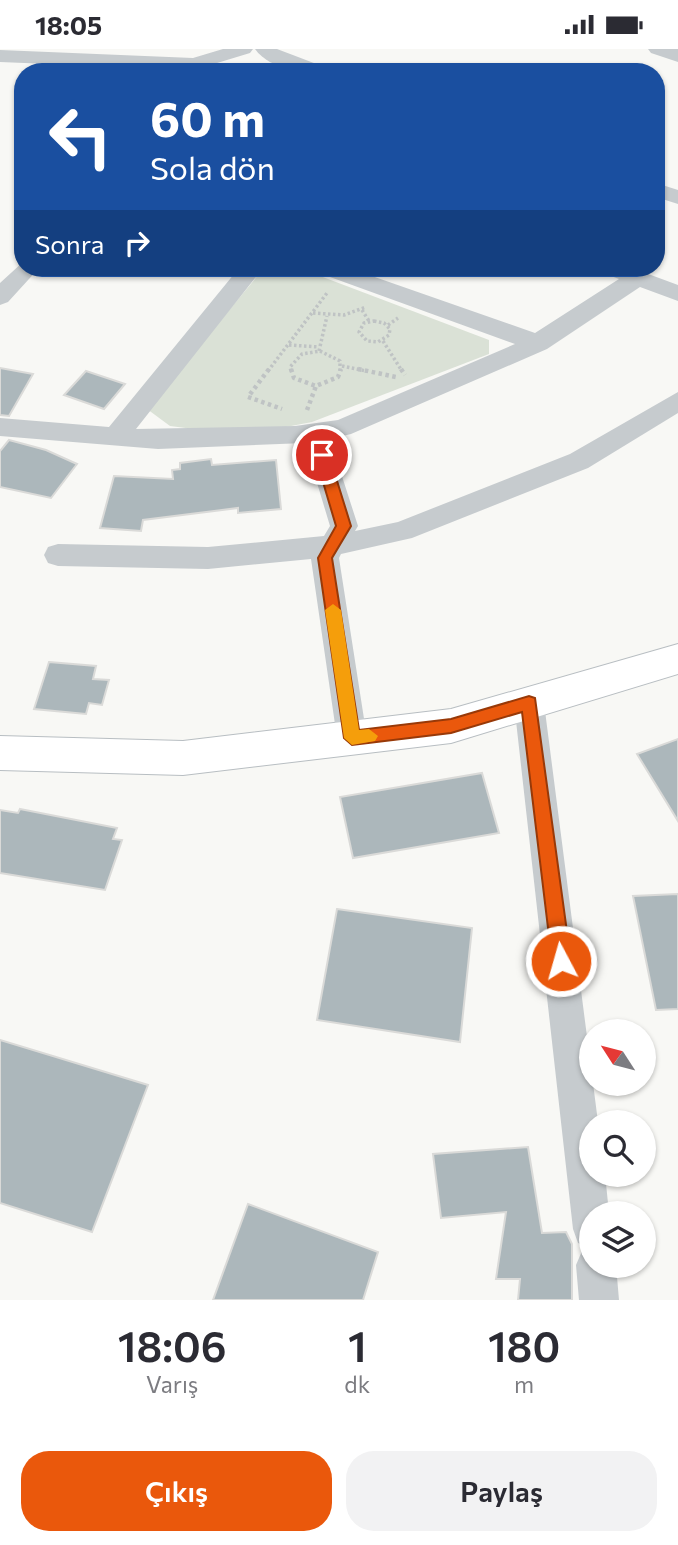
<!DOCTYPE html>
<html lang="tr">
<head>
<meta charset="utf-8">
<style>
	:root { --surface:#fff; --page:#f2f2f3; --text:#2b2b33; --muted:#7c7c81; --accent:#ea580c }
	body { margin:0; font-family:Commissioner,sans-serif; background:var(--page); color:var(--text); height:100vh; display:flex; flex-direction:column; font-size:26px; white-space:nowrap }
	* { box-sizing:border-box; margin:0 }
	p { font-size:23px; color:var(--muted) }
	.icon { flex:none; width:38px; height:38px; fill:none; stroke:currentColor; stroke-width:2; stroke-linecap:round; stroke-linejoin:round }
	.map { position:relative; height:1251px; overflow:hidden }
	.details { display:flex; flex-direction:column; background:var(--surface); flex:1 }
	.details>* { flex:none }
	.top-card { position:absolute; left:14px; top:14px; width:651px; height:214px; border-radius:28px; box-shadow:0 2px 5px #0004; background:#1a4fa0; color:#fff; overflow:hidden }
	.needle { width:46px; rotate:306deg }
	.fabs { position:absolute; left:579px; top:970px; display:grid; gap:14px }
	.fabs a { display:grid; place-items:center; width:77px; height:77px; border-radius:50%; background:var(--surface); box-shadow:0 2px 5px #0004; font-size:35px }
	.pin { position:absolute; display:grid; place-items:center; width:60px; height:60px; color:#fff; margin:-30px; border:4px solid #fff; border-radius:50%; box-shadow:0 2px 7px #0007 }
	.me { position:absolute; width:77px; margin:-38px; rotate:354deg; stroke-linejoin:round; filter:drop-shadow(0 0 5px #0008) }
	.turn { display:flex; align-items:center; gap:24px; height:147px; padding:0 21px; font-size:32px }
	.turn .icon { width:91px; height:91px; stroke-width:2.5 }
	.turn b { display:block; font-size:49px; line-height:60px }
	.then { display:flex; align-items:center; height:66px; padding:0 21px; background:#0003; gap:14px; font-size:26px }
	.eta { display:flex; justify-content:space-evenly; align-items:center; height:119px; text-align:center }
	.eta b { font-size:42px; font-weight:600; line-height:49px }
	.button { display:flex; gap:14px; margin-top:auto; padding:14px 21px }
	.button a { flex:1; height:80px; border-radius:28px; background:var(--accent); color:#fff; font-size:28px; font-weight:600; line-height:80px; text-align:center }
	.button a+a { background:var(--page); color:var(--text) }
	.status { display:flex; justify-content:space-between; align-items:center; height:49px; padding:0 35px; background:var(--surface); direction:ltr }
	.status svg { height:19px; fill:currentColor }
	.map>svg:first-child { display:block }
	.green { fill:#dae1d6 }
	.building { fill:#acb7bb; stroke:#dadad8; stroke-width:2 }
	.lines { fill:none; stroke-linecap:round; stroke-linejoin:round }
	.secondary-casing { stroke:#b8bec2; stroke-width:2 }
	.path-far1 { stroke:#bfc3c4; stroke-width:3.5; stroke-dasharray:2.5 2.5; stroke-linecap:butt }
	.path { stroke:#bfc3c4; stroke-width:4.5; stroke-dasharray:3.5 3.5; stroke-linecap:butt }
	.minor { fill:#c6cbce; fill-rule:evenodd }
	.secondary { fill:#fff; fill-rule:evenodd }
	.route { fill:#ea580c; stroke:#983908; stroke-width:2 }
	.slow { fill:#f59e0b }
</style>
</head>
<body>
<div class="status"><b>18:05</b><svg viewBox="0 0 49 12"><path d="M0 12V9h3v3zM5 12V6h3v6zM10 12V3h3v9zM15 12V0h3v12zM26 1h20v11H26zM47 4h2v5h-2z"/></svg></div>
<div class="map">
<svg width="678" height="1251" viewBox="0 0 678 1251">
	<rect width="100%" height="100%" fill="#f8f8f5"/>
	<!-- green -->
	<path class="green" d="M 264,219 L 299,219 L 489,291 L 489,305 L 312,373 L 265,382 L 209,382 L 170,377 L 147,360 Z"/>
	<!-- building -->
	<g class="building">
		<path d="M 0,319 L 33,325 L 9,367 L 0,366 Z"/>
		<path d="M 86,322 L 125,335 L 104,360 L 64,346 Z"/>
		<path d="M 9,391 L 46,401 L 77,415 L 51,449 L 0,438 L 0,402 Z"/>
		<path d="M 211,410 L 212,416 L 276,411 L 281,460 L 238,464 L 238,459 L 143,471 L 141,482 L 100,479 L 114,427 L 173,430 L 172,421 L 180,420 L 180,414 Z"/>
		<path d="M 49,613 L 96,617 L 93,630 L 109,631 L 102,656 L 89,654 L 86,665 L 34,660 Z"/>
		<path d="M 678,690 L 678,772 L 637,705 Z"/>
		<path d="M 482,724 L 499,784 L 353,809 L 340,748 Z"/>
		<path d="M 20,760 L 117,779 L 113,790 L 122,791 L 105,841 L 0,824 L 0,761 L 18,764 Z"/>
		<path d="M 678,845 L 678,960 L 656,961 L 633,847 Z"/>
		<path d="M 337,860 L 472,879 L 460,993 L 317,971 Z"/>
		<path d="M 0,991 L 148,1036 L 92,1183 L 0,1154 Z"/>
		<path d="M 528,1098 L 542,1184 L 566,1183 L 572,1195 L 572,1251 L 518,1251 L 520,1230 L 496,1230 L 506,1163 L 441,1169 L 433,1105 Z"/>
		<path d="M 248,1155 L 378,1203 L 363,1251 L 213,1251 Z"/>
	</g>
	<g class="lines">
		<defs>
			<path id="secondary" d="M 678,595 L 678,625 L 451,694 L 183,726 L 0,721 L 0,687 L 183,692 L 451,660 Z"/>
		</defs>
		<!-- secondary casing -->
		<use href="#secondary" class="secondary-casing"/>
		<!-- path-far1 -->
		<g class="path-far1">
			<path d="M 362,261 L 369,272"/>
			<path d="M 313,264 L 344,266 L 366,258"/>
			<path d="M 374,272 L 384,274 L 390,280 L 389,286 L 378,293 L 367,292 L 359,283 L 364,274 Z"/>
			<path d="M 388,276 L 398,269"/>
			<path d="M 383,292 L 402,322"/>
			<path d="M 289,296 L 319,298"/>
			<path d="M 319,302 L 327,267"/>
			<path d="M 342,317 L 366,322"/>
			<path d="M 268,322 L 327,244"/>
			<path d="M 291,322 L 290,318 L 302,305 L 320,302 L 340,312 L 340,322"/>
		</g>
		<!-- path -->
		<g class="path">
			<path d="M 269,320 L 248,348 L 282,360"/>
			<path d="M 291,320 L 294,329 L 316,337 L 338,328 L 341,320"/>
			<path d="M 358,320 L 396,328"/>
			<path d="M 401,320 L 405,326"/>
			<path d="M 307,361 L 316,337"/>
		</g>
		<!-- minor -->
		<g class="minor">
			<path d="M 223,0 L 253,0 L 250,4 L 194,21 L 0,13 L 0,1 L 193,9 Z"/>
			<path d="M 255,0 L 277,0 L 327,19 L 330,23 C 305,23 271,22 255,0 Z"/>
			<path d="M 648,0 L 678,0 L 678,13 L 651,4 Z"/>
			<path d="M 656,134 L 678,141 L 678,155 L 656,148 Z"/>
			<path d="M 23,213 L 23,219 L 39,219 L 8,253 L 0,256 L 0,234 Z"/>
			<path d="M 239,219 L 263,219 L 136,380 L 295,377 L 338,371 L 515,295 L 319,224 L 316,219 L 349,219 L 535,284 L 619,230 L 603,224 L 600,219 L 632,219 L 678,236 L 678,252 L 640,238 L 547,300 L 351,385 L 330,390 L 358,477 L 355,482 L 398,473 L 570,405 L 678,343 L 678,364 L 588,419 L 412,489 L 341,505 L 339,509 L 367,689 L 363,698 L 352,702 L 341,698 L 337,689 L 311,510 L 208,520 L 58,517 L 48,514 L 44,506 L 48,498 L 58,495 L 208,498 L 324,487 L 330,477 L 305,394 L 158,400 L 0,387 L 0,369 L 109,378 Z"/>
			<path d="M 529,641 L 540,645 L 544,654 L 598,1073 L 592,1073 L 592,1125 L 605,1125 L 609,1164 L 592,1164 L 592,1216 L 616,1216 L 619,1251 L 579,1251 L 576,1216 L 582,1202 L 590,1199 L 578,1194 L 573,1180 L 514,654 L 518,645 Z"/>
		</g>
		<!-- secondary -->
		<use href="#secondary" class="secondary"/>
	</g>
	<!-- route -->
	<path class="route" d="M 322,401 L 329,406 L 351,477 L 332,509 L 359,681 L 451,670 L 529,647 L 535,649 L 571,912 L 568,918 L 561,921 L 555,918 L 552,912 L 522,663 L 451,684 L 352,696 L 344,689 L 318,509 L 336,477 L 315,406 Z"/>
	<!-- slow -->
	<path class="slow" d="M 333,555 L 341,561 L 359,681 L 369,680 L 378,687 L 375,692 L 352,696 L 344,689 L 325,561 Z"/>
</svg>
<div class="fabs">
<a><svg class="needle" viewBox="-14 -14 28 28"><path d="M0-13l5 13h-10z" fill="#e53935"/><path d="M0 13l5-13h-10z" fill="#7c7c81"/></svg></a>
<a><svg class="icon" aria-label="search" viewBox="0 0 24 24"><circle cx="10" cy="10" r="6"/><path d="M15 15l6 6"/></svg></a>
<a><svg class="icon" aria-label="layers" viewBox="0 0 24 24"><path d="M12 4l9 5-9 5-9-5zM3 14l9 5 9-5"/></svg></a>
</div>
<div class="pin" style="left:322px;top:406px;background:#d93025"><svg class="icon" aria-label="arrive" viewBox="0 0 24 24"><path d="M6 21V4h12l-3 4 3 4H6"/></svg></div>
<svg class="me" style="left:561px;top:912px" viewBox="-20 -20 40 40"><circle r="17" fill="#ea580c" stroke="#fff" stroke-width="3"/><path d="M0-11L8 9 0 5-8 9z" fill="#fff"/></svg>
<div class="top-card">
<div class="turn"><svg class="icon" aria-label="left" viewBox="0 0 24 24"><path d="M17 20v-9H6M10 6l-5 5 5 5"/></svg><div><b>60 m</b>Sola dön</div></div>
<div class="then">Sonra<svg class="icon" aria-label="right" viewBox="0 0 24 24"><path d="M7 20v-9h11M14 6l5 5-5 5"/></svg></div>
</div>
</div>
<section class="details">
<div class="eta">
<div><b>18:06</b><p>Varış</p></div>
<div><b>1</b><p>dk</p></div>
<div><b>180</b><p>m</p></div>
</div>
<div class="button"><a>Çıkış</a><a>Paylaş</a></div>
</section>
</body>
</html>
